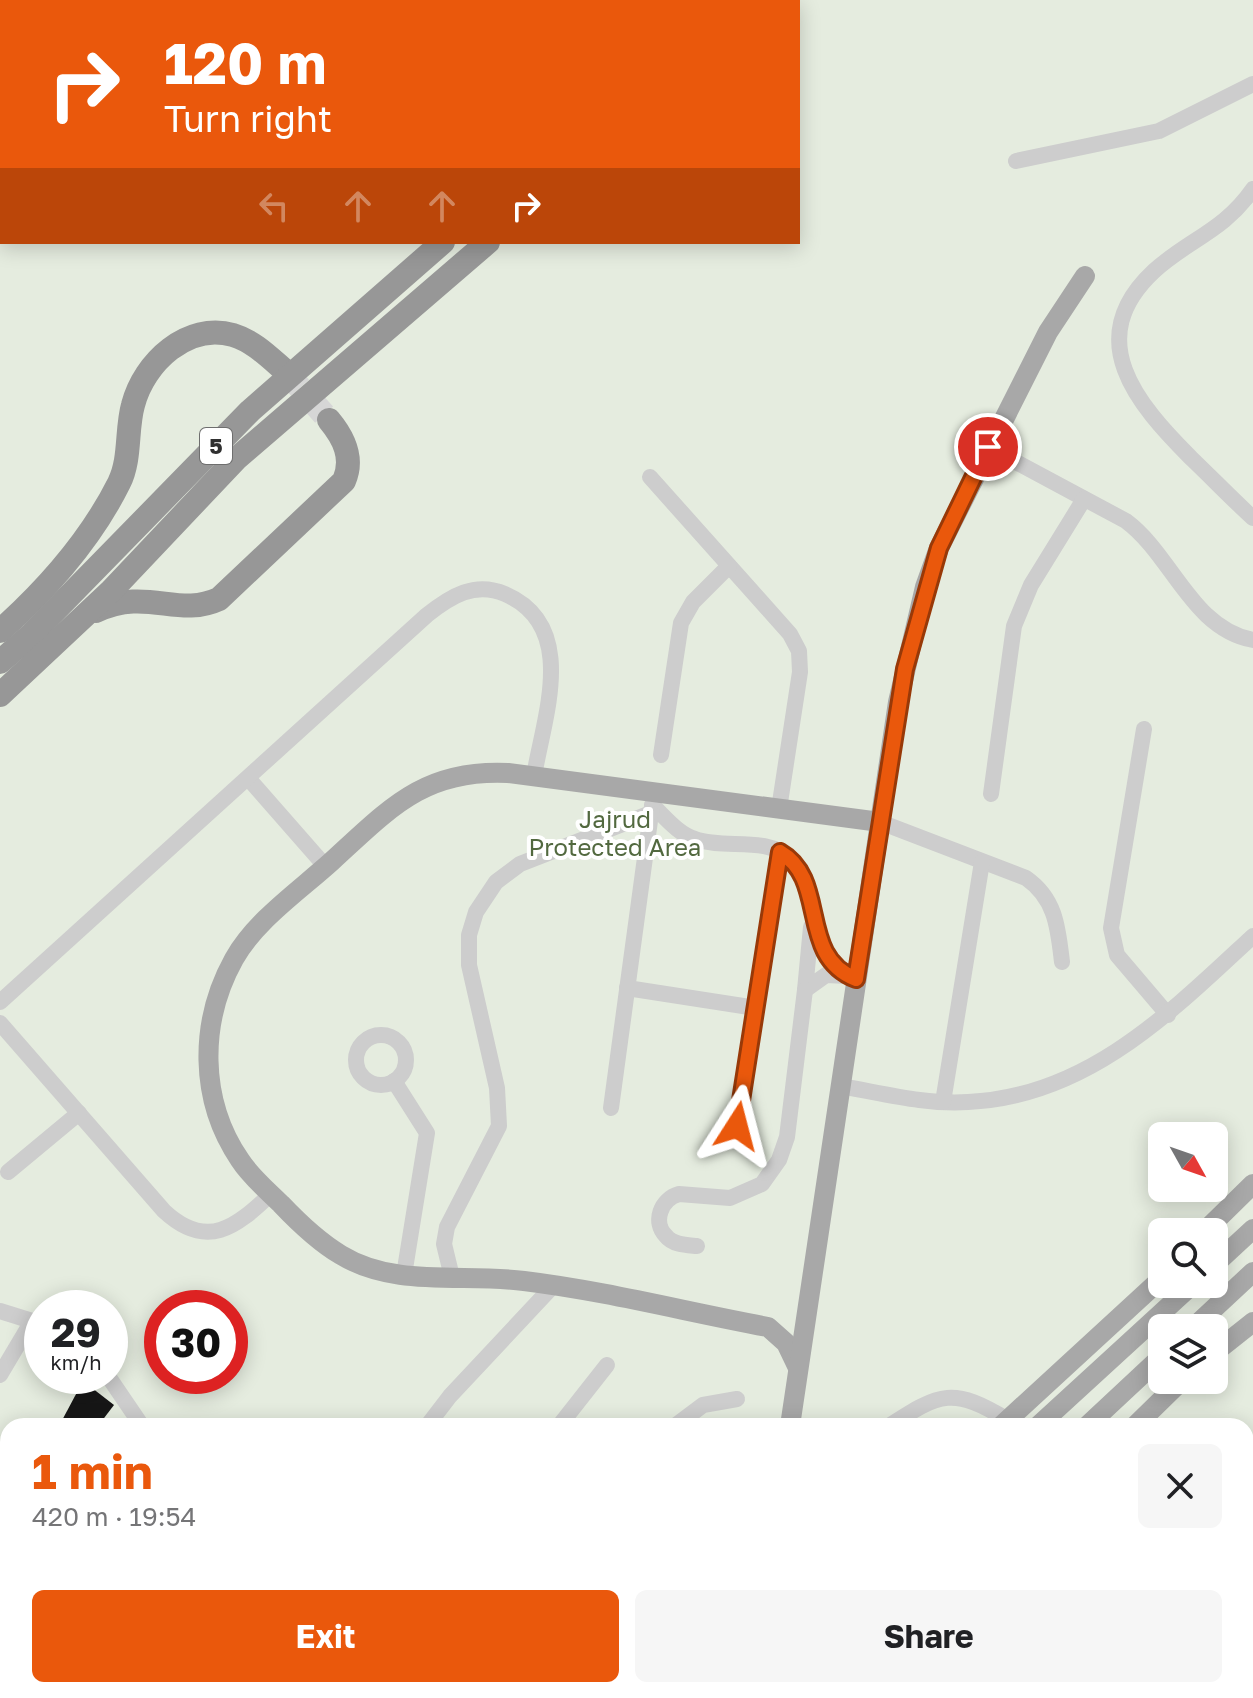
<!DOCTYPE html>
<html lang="en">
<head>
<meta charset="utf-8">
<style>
	:root { --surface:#fff; --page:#f6f6f6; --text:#202124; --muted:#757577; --accent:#ea580c }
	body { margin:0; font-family:"Golos Text",sans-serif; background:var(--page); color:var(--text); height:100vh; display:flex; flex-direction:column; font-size:30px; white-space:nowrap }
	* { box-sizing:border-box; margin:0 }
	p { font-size:26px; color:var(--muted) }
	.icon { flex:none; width:44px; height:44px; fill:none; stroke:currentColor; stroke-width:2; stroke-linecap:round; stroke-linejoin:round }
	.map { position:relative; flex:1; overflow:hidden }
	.sheet { position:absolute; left:0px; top:1418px; width:1254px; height:280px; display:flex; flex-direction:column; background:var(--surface); border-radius:24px 24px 0 0; box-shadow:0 4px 20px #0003 }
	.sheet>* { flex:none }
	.banner { position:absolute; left:0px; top:0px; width:800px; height:244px; box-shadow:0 4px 20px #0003; background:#ea580c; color:#fff; overflow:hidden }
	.needle { width:52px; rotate:130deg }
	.controls { position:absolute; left:1148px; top:1122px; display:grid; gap:16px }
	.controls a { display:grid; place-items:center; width:80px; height:80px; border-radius:12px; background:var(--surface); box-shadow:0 4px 20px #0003; font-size:40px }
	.speed { position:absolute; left:24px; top:1290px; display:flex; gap:16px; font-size:40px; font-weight:700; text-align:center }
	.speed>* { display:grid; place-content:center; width:104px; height:104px; border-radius:50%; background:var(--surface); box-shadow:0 4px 20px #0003; line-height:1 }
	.speed small { font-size:20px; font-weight:400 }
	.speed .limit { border:12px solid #d22; background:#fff; color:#111 }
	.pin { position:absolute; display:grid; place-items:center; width:68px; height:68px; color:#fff; margin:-34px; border:4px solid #fff; border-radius:50%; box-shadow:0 2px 8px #0007 }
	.me { position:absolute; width:88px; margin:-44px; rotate:9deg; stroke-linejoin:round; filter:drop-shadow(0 0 6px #0008) }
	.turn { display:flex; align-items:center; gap:28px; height:168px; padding:0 32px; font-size:36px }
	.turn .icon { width:104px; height:104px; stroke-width:2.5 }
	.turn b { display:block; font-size:56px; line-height:68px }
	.lanes { display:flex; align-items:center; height:76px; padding:0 32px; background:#0003; justify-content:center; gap:40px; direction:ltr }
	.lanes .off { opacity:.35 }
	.round { display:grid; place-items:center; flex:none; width:84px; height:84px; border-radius:12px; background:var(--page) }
	.summary { display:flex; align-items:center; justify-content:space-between; height:136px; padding:0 32px }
	h1 { font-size:48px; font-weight:700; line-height:60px; color:var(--accent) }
	.button { display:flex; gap:16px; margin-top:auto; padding:16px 32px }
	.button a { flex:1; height:92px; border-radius:12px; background:var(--accent); color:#fff; font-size:32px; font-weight:700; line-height:92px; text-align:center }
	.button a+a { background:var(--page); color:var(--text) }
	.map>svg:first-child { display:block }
	.green { fill:#e5ecdf; fill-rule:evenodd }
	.building { fill:#171717 }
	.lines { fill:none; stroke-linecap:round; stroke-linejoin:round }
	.highway-tunnel { stroke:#d6d6d6; stroke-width:24; stroke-dasharray:24 12; stroke-linecap:butt }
	.minor { stroke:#cdcdcd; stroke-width:16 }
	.major { stroke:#a8a8a8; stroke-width:20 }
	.highway { stroke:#979797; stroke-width:24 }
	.route-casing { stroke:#983908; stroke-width:20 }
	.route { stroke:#ea580c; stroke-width:14 }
	.labels { text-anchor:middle; stroke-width:8; stroke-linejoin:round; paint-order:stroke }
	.shield { fill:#fff; stroke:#6e6e6e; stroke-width:2 }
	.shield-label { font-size:22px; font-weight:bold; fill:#303030 }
	.park-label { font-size:24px; fill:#52693f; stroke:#fff }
</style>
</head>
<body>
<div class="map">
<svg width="1253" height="1698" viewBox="0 0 1253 1698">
	<rect width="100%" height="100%" fill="#fff"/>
	<!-- green -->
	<path class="green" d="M 0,0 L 1253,0 L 1253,1630 L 1246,1635 L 1246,1426 L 8,1426 L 8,1690 L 1168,1690 L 1156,1698 L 0,1698 ZM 2,2 L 798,2 L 798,242 L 2,242 ZM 1162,1136 L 1214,1136 L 1214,1188 L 1162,1188 ZM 1162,1232 L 1214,1232 L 1214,1284 L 1162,1284 ZM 42,1308 L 110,1308 L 110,1376 L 42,1376 ZM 162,1308 L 230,1308 L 230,1376 L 162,1376 ZM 1162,1328 L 1214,1328 L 1214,1380 L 1162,1380 Z"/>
	<!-- building -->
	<path class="building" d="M 83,1381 L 114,1405 L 98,1426 L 59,1426 Z"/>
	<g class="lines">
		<!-- highway-tunnel -->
		<path class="highway-tunnel" d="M 284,370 L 329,420"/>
		<!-- minor -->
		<g class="minor">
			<path d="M 1016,161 L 1159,131 L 1253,84"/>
			<path d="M 1253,189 C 1223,232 1189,239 1154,271 C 1081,339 1137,404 1191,458 C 1212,478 1232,499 1253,518"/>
			<path d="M 988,447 L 1126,521 C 1172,555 1192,629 1253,640"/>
			<path d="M 650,477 L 790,634 L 799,651 L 800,672 L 779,809"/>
			<path d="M 1144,729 L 1111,928 L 1117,955 L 1168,1015"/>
			<path d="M 661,755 L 681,623 L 693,602 L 729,566"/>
			<path d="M 248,778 L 326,867"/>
			<path d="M 991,794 L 1014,626 L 1031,585 L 1084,499"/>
			<path d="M 652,805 C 665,817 678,834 695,839 C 727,850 764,835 791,859 C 827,892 797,957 856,979"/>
			<path d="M 880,822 L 1026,878 C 1056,899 1058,928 1062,962"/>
			<path d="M 811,927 L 805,990 L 826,975 L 848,976"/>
			<path d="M 627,988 L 756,1008"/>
			<path d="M 0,1002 L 427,615 C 451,596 475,581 505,594 C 579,626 544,716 534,776"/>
			<path d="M 0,1023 L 164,1211 C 207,1251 236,1227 271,1194"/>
			<circle cx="381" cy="1060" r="25"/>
			<path d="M 394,1081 L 427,1133 L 404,1275"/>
			<path d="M 840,1086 C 882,1093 926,1105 968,1102 C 1087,1097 1171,1012 1253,936"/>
			<path d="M 943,1102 L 982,862"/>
			<path d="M 611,1108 L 652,806"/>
			<path d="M 737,1126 L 780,852"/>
			<path d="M 8,1172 L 79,1113"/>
			<path d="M 697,1246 C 687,1245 673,1245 666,1236 C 652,1222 661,1199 679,1194 L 730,1198 L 762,1184 L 779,1160 L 787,1137 L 805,990"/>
			<path d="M 452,1277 L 444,1244 L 447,1227 L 499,1126 L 497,1088 L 469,965 L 469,935 L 476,912 L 496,882 L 520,864 L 651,813"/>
			<path d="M 0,1311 L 32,1321 L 42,1328"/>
			<path d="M 0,1375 L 32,1321"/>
			<path d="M 108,1376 L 142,1426"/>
			<path d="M 427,1426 L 450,1396 L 553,1286"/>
			<path d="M 559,1426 L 607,1365"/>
			<path d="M 675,1426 L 703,1405 L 737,1399"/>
			<path d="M 889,1426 C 941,1392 953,1387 1008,1420"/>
			<path d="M 0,1645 L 8,1631"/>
			<path d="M 496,1690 L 507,1698"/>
			<path d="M 904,1690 L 913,1698"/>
			<path d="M 122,1698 L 127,1690"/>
			<path d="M 670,1698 L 679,1690"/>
		</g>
		<!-- major -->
		<g class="major">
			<path d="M 1204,1232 L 1253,1184"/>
			<path d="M 1214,1265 L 1253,1229"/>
			<path d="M 1193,1328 L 1253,1272"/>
			<path d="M 1214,1353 L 1253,1322"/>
			<path d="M 798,1368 L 786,1343 L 768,1327 C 687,1312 606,1291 524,1281 C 464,1273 395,1288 341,1255 C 319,1242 299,1223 281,1204 C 267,1190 251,1177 240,1160 C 199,1100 199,1022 234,959 C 256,920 299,891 332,861 C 390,808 424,769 508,773 L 880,822"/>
			<path d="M 790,1426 L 898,702 L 925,587 L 939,548 L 1048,332 L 1085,276"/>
			<path d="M 1001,1426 L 1162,1278"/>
			<path d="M 1038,1426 L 1193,1284"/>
			<path d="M 1087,1426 L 1162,1356"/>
			<path d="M 1135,1426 L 1182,1380"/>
			<path d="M 703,1698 L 712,1690"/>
			<path d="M 745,1698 L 754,1690"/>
			<path d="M 793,1698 L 802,1690"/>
			<path d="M 834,1698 L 843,1690"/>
		</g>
		<!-- highway -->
		<g class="highway">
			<path d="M 720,2 L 722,0"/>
			<path d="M 773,2 L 776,0"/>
			<path d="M 96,611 C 147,587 178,618 219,599 L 344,481 C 354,458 344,438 329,420"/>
			<path d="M 0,631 C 47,589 91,539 119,483 C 131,459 126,430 133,405 C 144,362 188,322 233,335 C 253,341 268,356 284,370"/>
			<path d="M 0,662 L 32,634 L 250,411 L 443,242"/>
			<path d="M 0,695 L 111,591 L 236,459 L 488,242"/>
		</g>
	</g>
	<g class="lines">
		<defs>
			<path id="route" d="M 737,1126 L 780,852 C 829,880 797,956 856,979 L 905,669 L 939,548 L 988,447"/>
		</defs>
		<!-- route casing -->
		<use href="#route" class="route-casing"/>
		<!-- route -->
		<use href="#route" class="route"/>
	</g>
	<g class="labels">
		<!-- shield labels -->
		<rect class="shield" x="200" y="428" width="32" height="36" rx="6"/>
		<g class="shield-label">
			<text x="216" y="454">5</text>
		</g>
		<!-- park labels -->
		<g class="park-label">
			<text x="615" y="828">Jajrud<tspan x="615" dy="28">Protected Area</tspan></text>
		</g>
	</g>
</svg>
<div class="controls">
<a><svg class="needle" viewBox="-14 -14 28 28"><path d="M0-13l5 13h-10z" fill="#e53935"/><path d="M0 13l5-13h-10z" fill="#757577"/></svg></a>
<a><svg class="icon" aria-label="search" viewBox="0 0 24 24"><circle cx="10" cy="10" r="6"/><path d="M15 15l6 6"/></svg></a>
<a><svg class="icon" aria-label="layers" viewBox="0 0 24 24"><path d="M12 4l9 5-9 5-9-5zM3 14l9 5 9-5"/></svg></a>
</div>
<div class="speed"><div>29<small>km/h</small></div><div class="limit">30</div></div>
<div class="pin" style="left:988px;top:447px;background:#d93025"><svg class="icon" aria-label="arrive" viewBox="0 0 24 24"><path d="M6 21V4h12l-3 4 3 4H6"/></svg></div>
<svg class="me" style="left:737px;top:1126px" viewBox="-20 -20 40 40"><path d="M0-17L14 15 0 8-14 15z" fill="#ea580c" stroke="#fff" stroke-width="4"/></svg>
<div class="banner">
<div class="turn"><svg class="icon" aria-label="right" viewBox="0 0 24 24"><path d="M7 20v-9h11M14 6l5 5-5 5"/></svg><div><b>120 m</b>Turn right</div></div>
<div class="lanes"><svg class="icon off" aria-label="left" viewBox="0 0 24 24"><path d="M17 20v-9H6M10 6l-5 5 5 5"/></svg><svg class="icon off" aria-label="ahead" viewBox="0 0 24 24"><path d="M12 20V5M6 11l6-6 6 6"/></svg><svg class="icon off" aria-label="ahead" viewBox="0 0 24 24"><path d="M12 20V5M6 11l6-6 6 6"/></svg><svg class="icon" aria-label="right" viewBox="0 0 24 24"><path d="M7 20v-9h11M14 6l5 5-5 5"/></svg></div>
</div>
<section class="sheet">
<div class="summary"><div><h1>1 min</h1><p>420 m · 19:54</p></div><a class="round"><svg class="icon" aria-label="close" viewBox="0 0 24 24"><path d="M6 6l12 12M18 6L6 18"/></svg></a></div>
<div class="button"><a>Exit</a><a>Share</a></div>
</section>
</div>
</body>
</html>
